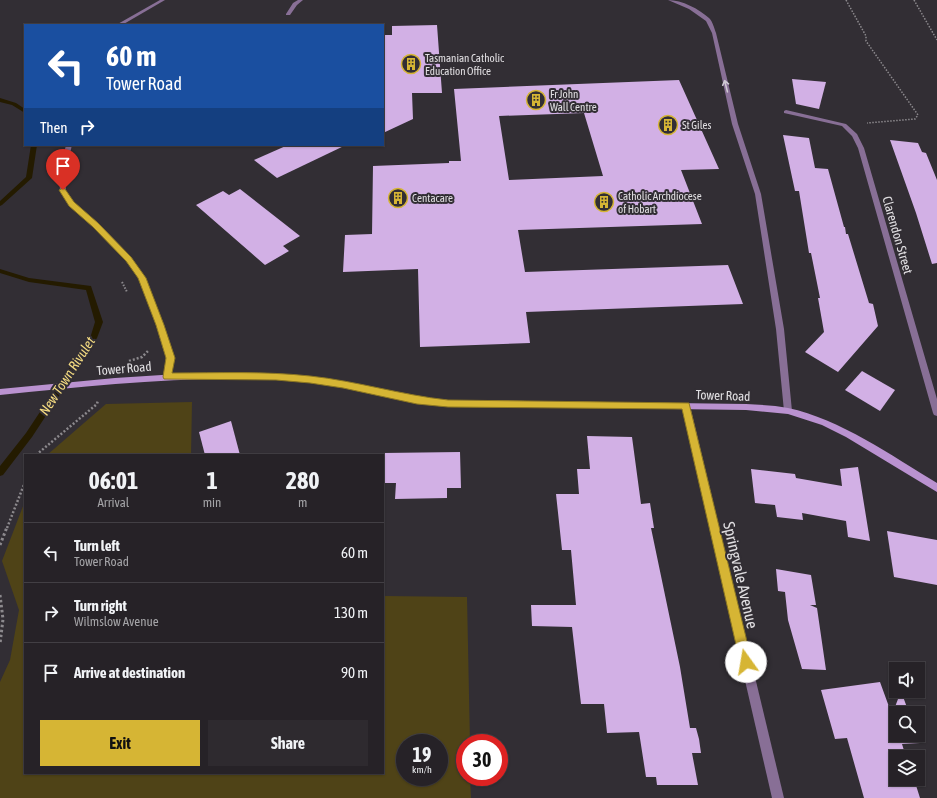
<!DOCTYPE html>
<html lang="en">
<head>
<meta charset="utf-8">
<style>
	:root { --surface:#262227; --page:#2e2a2f; --text:#f1f3f6; --muted:#a4a4a7; --line:#423f44; --accent:#d6b534 }
	body { margin:0; font-family:"Asap Condensed",sans-serif; background:var(--page); color:var(--text); height:100vh; display:flex; flex-direction:column; font-size:15px; white-space:nowrap }
	* { box-sizing:border-box; margin:0 }
	p { font-size:13px; color:var(--muted) }
	.icon { flex:none; width:22px; height:22px; fill:none; stroke:currentColor; stroke-width:2; stroke-linecap:round; stroke-linejoin:round }
	.map { position:relative; flex:1; overflow:hidden }
	.sheet { position:absolute; left:24px; top:454px; width:360px; height:320px; display:flex; flex-direction:column; background:var(--surface); border-radius:0px; box-shadow:0 1px 3px #0004,0 0 0 1px var(--line) }
	.sheet>* { flex:none }
	.guide { position:absolute; left:24px; top:24px; width:360px; height:122px; border-radius:0px; box-shadow:0 1px 3px #0004,0 0 0 1px var(--line); background:#1a4fa0; color:#fff; overflow:hidden }
	.tools { position:absolute; left:889px; top:662px; display:grid; gap:8px }
	.tools a { display:grid; place-items:center; width:36px; height:36px; border-radius:0px; background:var(--surface); box-shadow:0 1px 3px #0004,0 0 0 1px var(--line); font-size:20px }
	.speed { position:absolute; left:396px; top:734px; display:flex; gap:8px; font-size:20px; font-weight:700; text-align:center }
	.speed>* { display:grid; place-content:center; width:52px; height:52px; border-radius:50%; background:var(--surface); box-shadow:0 1px 3px #0004,0 0 0 1px var(--line); line-height:1 }
	.speed small { font-size:10px; font-weight:400 }
	.speed .limit { border:6px solid #d22; background:#fff; color:#111 }
	.pin { position:absolute; display:grid; place-items:center; width:34px; height:34px; color:#fff; margin:-41px -17px; border-radius:50% 50% 50% 0; rotate:-45deg; box-shadow:0 0 4px #0007 }
	.pin .icon { rotate:45deg }
	.me { position:absolute; width:44px; margin:-22px; rotate:347deg; stroke-linejoin:round; filter:drop-shadow(0 0 3px #0008) }
	.turn { display:flex; align-items:center; gap:14px; height:84px; padding:0 16px; font-size:18px }
	.turn .icon { width:52px; height:52px; stroke-width:2.5 }
	.turn b { display:block; font-size:28px; line-height:34px }
	.then { display:flex; align-items:center; height:38px; padding:0 16px; background:#0003; gap:8px; font-size:15px }
	.eta { display:flex; justify-content:space-evenly; align-items:center; height:68px; text-align:center }
	.eta b { font-size:24px; font-weight:700; line-height:28px }
	.cta { display:flex; gap:8px; margin-top:auto; padding:8px 16px }
	.cta a { flex:1; height:46px; border-radius:0px; background:var(--accent); color:#111; font-size:16px; font-weight:700; line-height:46px; text-align:center }
	.cta a+a { background:var(--page); color:var(--text) }
	ul { padding:0; list-style:none }
	li { display:flex; align-items:center; gap:12px; height:60px; padding:0 16px; border-top:1px solid var(--line) }
	li div { flex:1 }
	li b { display:block; font-size:15px }
	li em { font-style:normal }
	.map>svg:first-child { display:block }
	.green { fill:#4f4317; fill-rule:evenodd }
	.lines { fill:none; stroke-linecap:round; stroke-linejoin:round }
	.stream { fill:#241b00; fill-rule:evenodd }
	.building { fill:#d2b0e5; fill-rule:evenodd }
	.path-far3 { stroke:#8c898d; stroke-width:1.5; stroke-dasharray:1.5 1.5; stroke-linecap:butt }
	.path-far2 { stroke:#8c898d; stroke-width:2; stroke-dasharray:1.5 1.5; stroke-linecap:butt }
	.path-far1 { stroke:#8c898d; stroke-width:2.5; stroke-dasharray:2 2; stroke-linecap:butt }
	.path { stroke:#8c898d; stroke-width:3; stroke-dasharray:2.5 2.5; stroke-linecap:butt }
	.lane { fill:#886f96; fill-rule:evenodd }
	.street { fill:#886f96; fill-rule:evenodd }
	.secondary { fill:#ba92d0; fill-rule:evenodd }
	.oneway { stroke:#cfc9d3 }
	.route { fill:#d6b534; stroke:#8b7622 }
	.labels { text-anchor:middle; stroke-width:4; stroke-linejoin:round; paint-order:stroke }
	.far-poi-label { font-size:11px; fill:#e1dfe2; stroke:#322e34; text-anchor:start }
	.street-label { font-size:13px; fill:#e1dfe2; stroke:#322e34 }
	.water-label { font-size:14px; font-style:italic; fill:#f4db81; stroke:#322e34 }
	.near-street-label { font-size:16px; fill:#e1dfe2; stroke:#322e34 }
</style>
</head>
<body>
<div class="map">
<svg width="937" height="798" viewBox="0 0 937 798">
	<rect width="100%" height="100%" fill="#322e34"/>
	<!-- green -->
	<g class="green">
		<path d="M 192,402 L 191,455 L 47,455 L 106,404 Z"/>
		<path d="M 25,501 L 25,773 L 383,773 L 383,596 L 467,597 L 470,743 L 465,743 L 465,777 L 470,777 L 471,798 L 0,798 L 0,682 L 10,660 L 19,610 L 2,561 ZM 405,743 L 439,743 L 439,777 L 405,777 Z"/>
	</g>
	<g class="lines">
		<!-- stream -->
		<g class="stream">
			<path d="M 0,98 L 16,103 L 25,109 L 25,113 L 12,105 L 0,102 Z"/>
			<path d="M 31,145 L 37,145 L 32,178 L 2,205 L 0,206 L 0,201 L 26,177 Z"/>
			<path d="M 0,269 L 29,278 L 91,286 L 103,322 L 97,338 L 32,437 L 3,475 L 0,476 L 0,466 L 26,433 L 91,335 L 95,322 L 86,290 L 29,282 L 0,273 Z"/>
		</g>
	</g>
	<!-- building -->
	<g class="building">
		<path d="M 437,25 L 442,93 L 412,93 L 413,119 L 383,133 L 383,35 L 392,35 L 392,26 Z"/>
		<path d="M 792,79 L 826,82 L 819,109 L 796,104 Z"/>
		<path d="M 679,80 L 719,169 L 681,170 L 702,224 L 518,230 L 525,272 L 728,265 L 743,304 L 526,312 L 530,343 L 420,347 L 418,269 L 343,272 L 345,235 L 372,234 L 373,166 L 449,163 L 449,161 L 461,161 L 454,89 ZM 584,113 L 603,176 L 509,180 L 499,116 Z"/>
		<path d="M 783,135 L 809,138 L 815,168 L 828,169 L 844,227 L 845,227 L 846,234 L 848,234 L 869,303 L 873,304 L 878,326 L 838,372 L 805,352 L 824,332 L 818,298 L 820,298 L 811,253 L 809,253 L 799,191 L 795,191 Z"/>
		<path d="M 890,140 L 918,143 L 922,152 L 926,153 L 937,180 L 937,263 L 932,264 L 916,213 Z"/>
		<path d="M 288,145 L 346,145 L 277,178 L 254,160 Z"/>
		<path d="M 240,189 L 300,236 L 283,246 L 289,251 L 265,265 L 196,205 L 223,191 L 229,195 Z"/>
		<path d="M 862,371 L 895,390 L 880,411 L 845,390 Z"/>
		<path d="M 231,421 L 240,455 L 205,455 L 199,432 Z"/>
		<path d="M 587,436 L 632,437 L 641,504 L 650,503 L 654,528 L 651,528 L 680,667 L 690,728 L 696,728 L 699,739 L 701,753 L 692,753 L 698,785 L 657,785 L 656,777 L 646,777 L 639,732 L 607,733 L 604,704 L 581,704 L 572,627 L 532,626 L 531,605 L 576,605 L 571,550 L 562,550 L 556,494 L 579,494 L 577,469 L 590,469 Z"/>
		<path d="M 460,452 L 461,488 L 447,488 L 447,498 L 395,499 L 396,483 L 383,483 L 383,453 Z"/>
		<path d="M 858,467 L 870,541 L 848,537 L 846,521 L 802,513 L 803,520 L 777,517 L 775,505 L 755,503 L 751,469 L 795,474 L 796,478 L 842,486 L 840,469 Z"/>
		<path d="M 887,531 L 937,540 L 937,585 L 894,577 Z"/>
		<path d="M 776,569 L 811,575 L 816,605 L 810,605 L 817,608 L 826,670 L 802,669 L 788,620 L 785,592 L 778,591 Z"/>
		<path d="M 880,682 L 892,715 L 901,691 L 909,713 L 896,713 L 896,735 L 917,735 L 920,743 L 902,744 L 906,757 L 896,757 L 896,779 L 914,779 L 920,798 L 864,798 L 847,738 L 835,739 L 821,690 Z"/>
	</g>
	<g class="lines">
		<!-- path-far3 -->
		<g class="path-far3">
			<path d="M 846,0 L 866,36 L 866,41 L 918,115 L 915,119 L 867,123"/>
			<path d="M 914,0 L 937,40"/>
		</g>
		<!-- path-far2 -->
		<path class="path-far2" d="M 122,282 L 127,292"/>
		<!-- path-far1 -->
		<g class="path-far1">
			<path d="M 129,361 L 142,357 L 149,350"/>
			<path d="M 36,455 L 97,404 L 98,400"/>
			<path d="M 7,528 L 25,482"/>
		</g>
		<!-- path -->
		<g class="path">
			<path d="M 0,545 L 7,527"/>
			<path d="M 0,595 L 3,619 L 0,644"/>
		</g>
		<!-- lane -->
		<path class="lane" d="M 668,0 C 682,0 699,9 709,18 C 713,22 714,28 716,33 L 738,124 L 761,194 L 784,329 L 792,411 L 791,413 L 785,413 L 784,411 L 776,329 L 755,194 L 732,124 L 712,33 L 706,21 L 689,9 Z"/>
		<!-- street -->
		<g class="street">
			<path d="M 160,0 L 165,0 L 122,25 L 116,25 Z"/>
			<path d="M 298,0 L 303,0 L 297,5 L 290,15 L 286,15 L 286,14 L 293,3 Z"/>
			<path d="M 786,110 L 846,124 L 857,134 L 864,148 L 937,399 L 937,416 L 934,415 L 933,413 L 858,148 L 852,136 L 842,126 L 784,113 L 784,111 Z"/>
			<path d="M 66,145 L 72,145 L 65,174 L 66,191 L 73,203 L 98,223 L 131,257 L 145,278 L 164,325 L 174,358 L 170,379 L 167,380 L 163,377 L 166,358 L 156,325 L 139,278 L 127,261 L 94,227 L 69,205 L 60,191 L 59,174 Z"/>
			<path d="M 686,403 L 689,404 L 690,406 L 784,798 L 772,798 L 682,406 L 683,404 Z"/>
		</g>
		<!-- secondary -->
		<path class="secondary" d="M 193,373 L 270,374 L 308,376 L 348,382 L 415,397 L 448,400 L 746,404 C 760,405 775,405 788,408 C 840,419 892,456 937,483 L 937,492 L 846,437 L 822,425 L 788,414 L 746,410 L 448,406 C 437,405 426,405 415,403 C 379,396 344,385 308,382 C 205,373 102,385 0,395 L 0,389 L 115,378 Z"/>
	</g>
	<!-- one-way arrows -->
	<defs><path id="oneway-shaft" d="M-6 0H5M1.5-3L5.5 0L1.5 3" fill="none" stroke-width="1.6" stroke-linecap="round" stroke-linejoin="round"/></defs>
	<use class="oneway" href="#oneway-shaft" transform="translate(726 86) rotate(-104)"/>
	<!-- route -->
	<path class="route" d="M 63,188 L 65,189 L 74,202 L 98,223 L 131,257 L 146,278 L 164,325 L 175,358 L 172,373 C 218,373 264,371 310,376 C 357,381 401,395 448,400 L 689,403 L 752,662 L 750,666 L 746,668 L 742,666 L 740,662 L 682,409 L 448,407 L 417,404 L 343,388 L 310,383 L 276,380 L 164,379 L 163,377 L 166,358 L 156,325 L 138,278 L 126,261 L 93,227 L 69,206 L 59,190 Z"/>
	<!-- icons -->
	<defs>
		<symbol id="building-ring" viewBox="-11 -11 22 22"><circle r="9.5" fill="#322e34" stroke="#d6b534" stroke-width="1.5"/><path d="M-4-6H4V6H1V3H-1V6H-4ZM-2.5-4.3h1.7v1.8h-1.7ZM.8-4.3h1.7v1.8H.8ZM-2.5-1h1.7V.8h-1.7ZM.8-1h1.7V.8H.8Z" fill="#d6b534"/></symbol>
	</defs>
	<g fill-rule="evenodd">
		<use href="#building-ring" x="400" y="53" width="22" height="22"/>
		<use href="#building-ring" x="525" y="89" width="22" height="22"/>
		<use href="#building-ring" x="657" y="114" width="22" height="22"/>
		<use href="#building-ring" x="387" y="187" width="22" height="22"/>
		<use href="#building-ring" x="593" y="191" width="22" height="22"/>
	</g>
	<g class="labels">
		<!-- far-poi labels -->
		<g class="far-poi-label">
			<text x="425" y="62">Tasmanian Catholic<tspan x="425" dy="13">Education Office</tspan></text>
			<text x="550" y="98">Fr John<tspan x="550" dy="13">Wall Centre</tspan></text>
			<text x="682" y="129">St Giles</text>
			<text x="618" y="200">Catholic Archdiocese<tspan x="618" dy="13">of Hobart</tspan></text>
			<text x="412" y="202">Centacare</text>
		</g>
		<!-- street labels -->
		<g class="street-label">
			<text transform="translate(898 235) rotate(74)" y="5">Clarendon Street</text>
			<text transform="translate(124 368) rotate(-5)" y="5">Tower Road</text>
			<text transform="translate(723 395) rotate(2)" y="5">Tower Road</text>
		</g>
		<!-- water labels -->
		<g class="water-label">
			<text transform="translate(67 376) rotate(-57)" y="5">New Town Rivulet</text>
		</g>
		<!-- near-street labels -->
		<g class="near-street-label">
			<text transform="translate(741 575) rotate(77)" y="6">Springvale Avenue</text>
		</g>
	</g>
</svg>
<div class="tools">
<a><svg class="icon" aria-label="sound" viewBox="0 0 24 24"><path d="M4 9h4l5-4v14l-5-4H4zM17 9q2 3 0 6"/></svg></a>
<a><svg class="icon" aria-label="search" viewBox="0 0 24 24"><circle cx="10" cy="10" r="6"/><path d="M15 15l6 6"/></svg></a>
<a><svg class="icon" aria-label="layers" viewBox="0 0 24 24"><path d="M12 4l9 5-9 5-9-5zM3 14l9 5 9-5"/></svg></a>
</div>
<div class="speed"><div>19<small>km/h</small></div><div class="limit">30</div></div>
<div class="pin" style="left:63px;top:190px;background:#d93025"><svg class="icon" aria-label="arrive" viewBox="0 0 24 24"><path d="M6 21V4h12l-3 4 3 4H6"/></svg></div>
<svg class="me" style="left:746px;top:662px" viewBox="-20 -20 40 40"><circle r="19" fill="#fff"/><path d="M0-13L10 11 0 6-10 11z" fill="#d6b534"/></svg>
<div class="guide">
<div class="turn"><svg class="icon" aria-label="left" viewBox="0 0 24 24"><path d="M17 20v-9H6M10 6l-5 5 5 5"/></svg><div><b>60 m</b>Tower Road</div></div>
<div class="then">Then<svg class="icon" aria-label="right" viewBox="0 0 24 24"><path d="M7 20v-9h11M14 6l5 5-5 5"/></svg></div>
</div>
<section class="sheet">
<div class="eta">
<div><b>06:01</b><p>Arrival</p></div>
<div><b>1</b><p>min</p></div>
<div><b>280</b><p>m</p></div>
</div>
<ul>
<li><svg class="icon" aria-label="left" viewBox="0 0 24 24"><path d="M17 20v-9H6M10 6l-5 5 5 5"/></svg><div><b>Turn left</b><p>Tower Road</p></div><em>60 m</em></li>
<li><svg class="icon" aria-label="right" viewBox="0 0 24 24"><path d="M7 20v-9h11M14 6l5 5-5 5"/></svg><div><b>Turn right</b><p>Wilmslow Avenue</p></div><em>130 m</em></li>
<li><svg class="icon" aria-label="arrive" viewBox="0 0 24 24"><path d="M6 21V4h12l-3 4 3 4H6"/></svg><div><b>Arrive at destination</b></div><em>90 m</em></li>
</ul>
<div class="cta"><a>Exit</a><a>Share</a></div>
</section>
</div>
</body>
</html>
